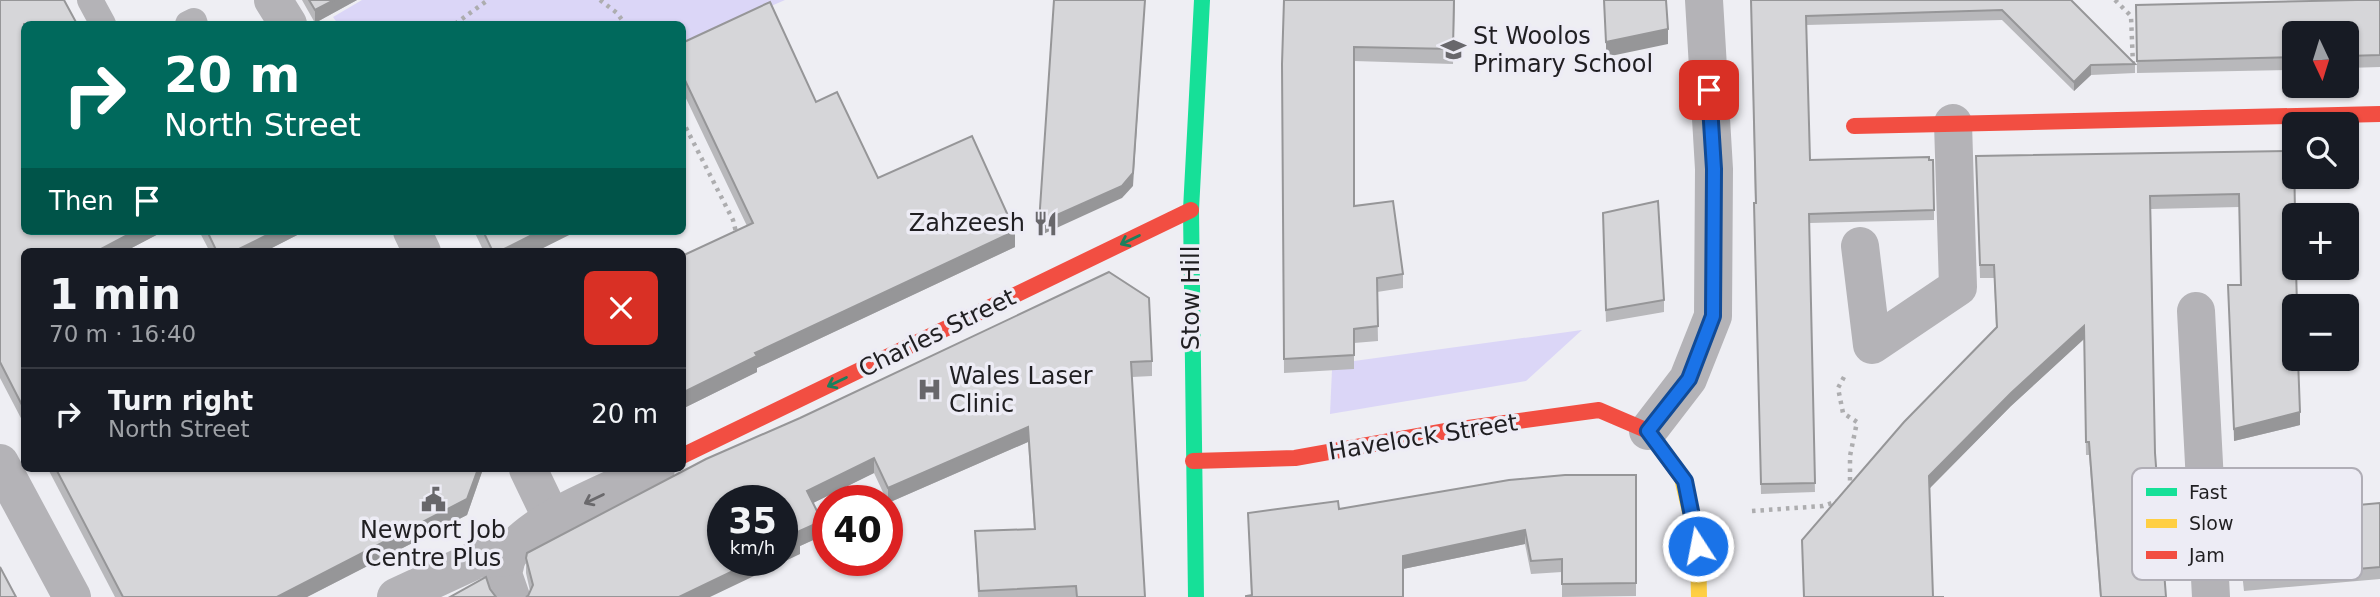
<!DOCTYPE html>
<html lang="en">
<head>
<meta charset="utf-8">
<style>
	:root { --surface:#171b24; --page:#242831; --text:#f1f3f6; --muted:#9ea1a6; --line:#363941 }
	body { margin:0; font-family:"DejaVu Sans",sans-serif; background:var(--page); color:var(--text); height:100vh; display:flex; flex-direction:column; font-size:26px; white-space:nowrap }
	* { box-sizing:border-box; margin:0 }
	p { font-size:23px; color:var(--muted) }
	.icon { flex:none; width:38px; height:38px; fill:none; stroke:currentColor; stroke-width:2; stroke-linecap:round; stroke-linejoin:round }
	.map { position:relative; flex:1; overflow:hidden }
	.details { position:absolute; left:21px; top:248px; width:665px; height:224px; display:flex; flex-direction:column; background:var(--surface); border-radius:10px; box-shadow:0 2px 5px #0004 }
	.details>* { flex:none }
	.guide { position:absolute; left:21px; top:21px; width:665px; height:214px; border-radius:10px; box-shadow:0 2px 5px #0004; background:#00695c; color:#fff; overflow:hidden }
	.needle { width:46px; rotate:176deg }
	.tools { position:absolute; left:2282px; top:21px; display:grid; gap:14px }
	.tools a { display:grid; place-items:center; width:77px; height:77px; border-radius:10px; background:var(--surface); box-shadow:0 2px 5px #0004; font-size:35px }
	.speed { position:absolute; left:707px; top:485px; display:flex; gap:14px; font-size:35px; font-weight:700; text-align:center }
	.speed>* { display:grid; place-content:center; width:91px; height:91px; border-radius:50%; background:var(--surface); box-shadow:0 2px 5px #0004; line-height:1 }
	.speed small { font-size:18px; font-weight:400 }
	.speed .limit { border:10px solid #d22; background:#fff; color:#111 }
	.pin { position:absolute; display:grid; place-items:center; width:60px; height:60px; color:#fff; margin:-30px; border-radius:14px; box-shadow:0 4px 10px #0006 }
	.me { position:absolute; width:77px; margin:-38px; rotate:349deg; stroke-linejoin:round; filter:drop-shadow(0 0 5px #0008) }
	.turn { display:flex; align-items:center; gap:24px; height:147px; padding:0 28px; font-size:32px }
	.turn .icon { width:91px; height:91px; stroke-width:2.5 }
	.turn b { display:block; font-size:49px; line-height:60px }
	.then { display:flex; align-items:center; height:66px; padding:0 28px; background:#0003; gap:14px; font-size:26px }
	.round { display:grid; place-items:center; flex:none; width:74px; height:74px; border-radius:10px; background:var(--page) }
	.headline { display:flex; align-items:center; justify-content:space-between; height:119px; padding:0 28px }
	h1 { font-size:42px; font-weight:700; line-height:52px }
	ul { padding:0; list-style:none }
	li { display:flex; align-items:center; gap:21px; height:91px; padding:0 28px; border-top:2px solid var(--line) }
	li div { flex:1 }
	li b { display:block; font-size:26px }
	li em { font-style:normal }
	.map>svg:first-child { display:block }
	.green { fill:#dbd6f7 }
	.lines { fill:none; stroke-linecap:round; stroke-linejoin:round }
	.path { stroke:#adadaf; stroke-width:4.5; stroke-dasharray:3.5 5; stroke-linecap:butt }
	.lane { stroke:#b4b3b7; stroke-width:26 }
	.street { stroke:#b4b3b7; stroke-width:38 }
	.fast { stroke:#16e098; stroke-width:16 }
	.slow { stroke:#ffcf43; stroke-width:16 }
	.jam { stroke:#f24e42; stroke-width:16 }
	.wall { fill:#b8b8bb }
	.shaded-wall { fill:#969698 }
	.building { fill:#d6d6d9; stroke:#969698; stroke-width:2 }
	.oneway { stroke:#1b805d }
	.oneway2 { stroke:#6a696c }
	.route-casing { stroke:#114b97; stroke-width:18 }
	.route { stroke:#1a73e8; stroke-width:12 }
	.labels { text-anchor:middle; stroke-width:7; stroke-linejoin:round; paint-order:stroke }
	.poi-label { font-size:24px; fill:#201f22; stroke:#edecf5; text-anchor:start }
	.street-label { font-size:24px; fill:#201f22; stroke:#edecf5 }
	.key { fill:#edecf5; stroke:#b0aeb6; stroke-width:2 }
	.key-label { font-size:19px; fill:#201f22 }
</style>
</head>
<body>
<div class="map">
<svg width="2380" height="597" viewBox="0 0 2380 597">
	<rect width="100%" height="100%" fill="#eeeef3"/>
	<!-- green -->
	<g class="green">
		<path d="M 362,0 L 785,0 L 683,44 L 682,24 L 338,24 L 333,17 Z"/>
		<path d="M 1582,330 L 1526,381 L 1330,414 L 1332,370 L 1354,361 Z"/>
	</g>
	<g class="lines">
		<!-- path -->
		<g class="path">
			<path d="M 600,0 L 617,13 L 625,24"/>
			<path d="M 2115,0 L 2131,16 L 2133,65"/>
			<path d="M 455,24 L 488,0"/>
			<path d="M 682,120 L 733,220 L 737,236"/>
			<path d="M 1844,377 L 1838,388 L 1843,413 L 1857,422 L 1850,456 L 1850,487"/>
			<path d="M 1752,511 L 1823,506 L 1841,500"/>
		</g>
		<!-- lane -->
		<g class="lane">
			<path d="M 90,0 L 103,24"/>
			<path d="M 188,24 L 194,21 L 195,24"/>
		</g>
		<!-- street -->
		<g class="street">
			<path d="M 273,0 L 288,24"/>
			<path d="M 412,231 L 422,252"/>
			<path d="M 1860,246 L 1872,345 L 1958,287 L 1953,123"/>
			<path d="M 2196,311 L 2211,597"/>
			<path d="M 1648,431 L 1688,379 L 1713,316 L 1714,169 L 1704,0"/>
			<path d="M 0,463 L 72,597"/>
			<path d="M 528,469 L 552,519"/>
			<path d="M 507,557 L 503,574 L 511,597"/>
			<path d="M 396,597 L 478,559 L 507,557 C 533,518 613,490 656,469"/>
		</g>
		<!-- fast -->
		<path class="fast" d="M 1196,597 L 1191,210 L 1202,0"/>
		<!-- slow -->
		<path class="slow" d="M 1682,478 L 1698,546 L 1699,597"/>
		<!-- jam -->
		<g class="jam">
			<path d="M 1854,126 L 2380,114"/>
			<path d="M 682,456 L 1191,210"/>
			<path d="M 1193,461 L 1295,458 L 1446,431 L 1599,410 L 1648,431 L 1682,478"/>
		</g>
	</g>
	<!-- wall -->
	<g class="wall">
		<path d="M 0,0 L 164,231 L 124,252 L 24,252 L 24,424 L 0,378 Z"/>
		<path d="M 302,0 L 357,0 L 315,23 Z"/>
		<path d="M 1455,0 L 1453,64 L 1354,61 L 1354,206 L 1403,274 L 1403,288 L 1377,292 L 1378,341 L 1354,343 L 1354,369 L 1284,373 L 1282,64 Z"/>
		<path d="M 1751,0 L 2071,0 L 2135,64 L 2135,73 L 2091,75 L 2074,91 L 2002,20 L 1806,25 L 1810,160 L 1934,210 L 1934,220 L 1809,223 L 1815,492 L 1761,494 L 1754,203 L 1755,203 Z"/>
		<path d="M 2380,0 L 2380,67 L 2347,68 L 2347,33 L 2294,33 L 2294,70 L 2137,73 L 2136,5 Z"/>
		<path d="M 682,43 L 816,102 L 878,178 L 1015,247 L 757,368 L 757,372 L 682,409 L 682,256 L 747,226 L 682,90 Z"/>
		<path d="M 2294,151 L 2300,425 L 2234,441 L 2228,285 L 2241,285 L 2239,207 L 2151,209 L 2155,453 L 2166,597 L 2100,597 L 2089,455 L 2086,455 L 2084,339 L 2011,406 L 1929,489 L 1933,597 L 1804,597 L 1996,328 L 1994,278 L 1980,278 L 1976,156 Z"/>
		<path d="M 1603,225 L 1664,300 L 1664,312 L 1606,322 Z"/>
		<path d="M 199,231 L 305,231 L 264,252 L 210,252 Z"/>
		<path d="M 474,231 L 571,231 L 571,234 L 535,252 L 484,252 Z"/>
		<path d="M 1109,272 L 1152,361 L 1152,376 L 1132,377 L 1145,597 L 978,597 L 975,531 L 1034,529 L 1028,442 L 888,503 L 874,473 L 813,503 L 822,536 L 800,546 L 800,554 L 528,596 L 530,591 L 526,573 L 526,558 L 800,418 Z"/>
		<path d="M 48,469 L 483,469 L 467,515 L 307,597 L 115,597 Z"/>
		<path d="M 1636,475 L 1636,596 L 1562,597 L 1562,572 L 1531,574 L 1525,544 L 1403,569 L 1251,595 L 1248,513 L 1339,509 Z"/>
		<path d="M 2380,503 L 2380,579 L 2244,591 L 2237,528 L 2237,516 Z"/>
	</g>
	<!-- shaded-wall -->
	<g class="shaded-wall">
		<path d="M 334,0 L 357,0 L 315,23 L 315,10 Z"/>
		<path d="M 1145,0 L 1133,186 L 1122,198 L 1039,236 L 1039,223 Z"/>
		<path d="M 1668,29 L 1668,44 L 1606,57 L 1606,42 Z"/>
		<path d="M 2091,65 L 2091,75 L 2074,91 L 2074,82 Z"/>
		<path d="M 135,231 L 164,231 L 124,252 L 101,252 L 101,249 Z"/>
		<path d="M 275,231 L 305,231 L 264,252 L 233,252 Z"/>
		<path d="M 540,231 L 571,231 L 571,234 L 535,252 L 498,252 Z"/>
		<path d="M 1015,231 L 1015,247 L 757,368 L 757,372 L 682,409 L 682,393 L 755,353 Z"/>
		<path d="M 2084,326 L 2084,339 L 2011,406 L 1929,489 L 1929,476 L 2011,393 Z"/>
		<path d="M 2300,412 L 2300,425 L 2234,441 L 2234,429 Z"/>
		<path d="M 1028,427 L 1028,442 L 888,503 L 888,488 Z"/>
		<path d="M 874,458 L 874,473 L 807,506 L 807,491 Z"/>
		<path d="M 478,469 L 483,469 L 467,515 L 307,597 L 277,597 Z"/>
		<path d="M 822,521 L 822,536 L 800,546 L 800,554 L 710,597 L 679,597 L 756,560 L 782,560 L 782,539 Z"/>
		<path d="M 1525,530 L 1525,544 L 1403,569 L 1403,556 Z"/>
	</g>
	<!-- building -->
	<g class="building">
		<path d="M 0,0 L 64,0 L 77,24 L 24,24 L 24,231 L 135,231 L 101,249 L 102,252 L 24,252 L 24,409 L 0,362 Z"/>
		<path d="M 309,0 L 334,0 L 315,10 Z"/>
		<path d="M 1054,0 L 1145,0 L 1133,173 L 1122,186 L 1039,223 Z"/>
		<path d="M 1284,0 L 1454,0 L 1453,49 L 1354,47 L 1354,206 L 1393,201 L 1403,274 L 1377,278 L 1378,326 L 1354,329 L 1354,355 L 1284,359 L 1282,64 Z"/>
		<path d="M 1604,0 L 1666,0 L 1668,29 L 1606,42 Z"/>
		<path d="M 1751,0 L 2071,0 L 2135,64 L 2091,65 L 2074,82 L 2002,10 L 1806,16 L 1810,160 L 1929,157 L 1929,160 L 1933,160 L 1934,210 L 1809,214 L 1815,483 L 1761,484 L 1754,203 L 1756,203 Z"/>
		<path d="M 2357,0 L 2380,0 L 2380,55 L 2347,56 L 2347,33 L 2294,33 L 2294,57 L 2137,61 L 2136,5 Z"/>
		<path d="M 770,2 L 816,102 L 837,92 L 878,178 L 972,136 L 1015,231 L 755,353 L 757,356 L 682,393 L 682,256 L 753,223 L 682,74 L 682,43 Z"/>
		<path d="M 2294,151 L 2295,215 L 2294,215 L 2294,268 L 2296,268 L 2297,306 L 2294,306 L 2294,359 L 2298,359 L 2300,412 L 2234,429 L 2228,285 L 2241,285 L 2239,194 L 2150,196 L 2155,453 L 2166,597 L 2101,597 L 2089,442 L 2086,442 L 2084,326 L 2011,393 L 1929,476 L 1933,597 L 1944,597 L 1804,597 L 1802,540 L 1904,422 L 1997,327 L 1994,265 L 1980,265 L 1976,156 Z"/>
		<path d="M 1658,201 L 1664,300 L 1606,310 L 1603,213 Z"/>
		<path d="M 207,231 L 275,231 L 233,252 L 217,252 Z"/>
		<path d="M 483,231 L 540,231 L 498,252 L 493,252 Z"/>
		<path d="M 1109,272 L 1149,298 L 1152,361 L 1131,362 L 1145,597 L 1077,597 L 1076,586 L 979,591 L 975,531 L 1035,529 L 1028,427 L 888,488 L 874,458 L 807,491 L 822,521 L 782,539 L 782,500 L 723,500 L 723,560 L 756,560 L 679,597 L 526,597 L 528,596 L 533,585 L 526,558 L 527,553 L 706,459 L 800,418 Z"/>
		<path d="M 56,469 L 478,469 L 467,499 L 277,597 L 123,597 Z"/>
		<path d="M 1565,475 L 1636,475 L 1636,583 L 1562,584 L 1562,559 L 1531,561 L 1525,530 L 1403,556 L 1403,597 L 1246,597 L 1246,596 L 1252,595 L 1248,513 L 1338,501 L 1339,509 L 1509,480 Z"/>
		<path d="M 2380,503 L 2380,567 L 2244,579 L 2237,516 Z"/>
		<path d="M 800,539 L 782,548 L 782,540 Z"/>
		<path d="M 0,567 L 16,597 L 0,597 Z"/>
		<path d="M 486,577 L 490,589 L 496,597 L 450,597 Z"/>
	</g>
	<!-- one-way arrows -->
	<defs><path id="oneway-shaft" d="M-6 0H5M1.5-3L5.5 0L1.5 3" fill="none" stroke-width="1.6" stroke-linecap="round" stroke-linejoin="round" transform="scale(1.75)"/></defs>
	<g class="oneway">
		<use href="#oneway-shaft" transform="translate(1130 240) rotate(154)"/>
		<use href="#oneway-shaft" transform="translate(837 382) rotate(154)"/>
	</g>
	<use class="oneway2" href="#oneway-shaft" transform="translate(594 499) rotate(154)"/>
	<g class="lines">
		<defs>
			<path id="route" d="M 1698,546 L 1685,481 L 1648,431 L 1689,379 L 1713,316 L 1714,169 L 1709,90"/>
		</defs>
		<!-- route casing -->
		<use href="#route" class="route-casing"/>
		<!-- route -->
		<use href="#route" class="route"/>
	</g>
	<!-- icons -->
	<defs>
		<symbol id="school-bare" viewBox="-9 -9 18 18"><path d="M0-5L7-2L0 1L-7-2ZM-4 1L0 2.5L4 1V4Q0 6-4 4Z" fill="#68676b" stroke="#edecf5" stroke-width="2.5" paint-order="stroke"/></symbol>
		<symbol id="restaurant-bare" viewBox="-9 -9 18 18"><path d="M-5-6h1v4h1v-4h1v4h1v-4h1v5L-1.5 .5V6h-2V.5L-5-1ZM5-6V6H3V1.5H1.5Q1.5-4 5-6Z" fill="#68676b" stroke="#edecf5" stroke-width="2.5" paint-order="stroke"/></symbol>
		<symbol id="hospital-bare" viewBox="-9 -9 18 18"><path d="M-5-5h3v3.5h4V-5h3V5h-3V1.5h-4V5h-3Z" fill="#68676b" stroke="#edecf5" stroke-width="2.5" paint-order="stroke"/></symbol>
		<symbol id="civic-bare" viewBox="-9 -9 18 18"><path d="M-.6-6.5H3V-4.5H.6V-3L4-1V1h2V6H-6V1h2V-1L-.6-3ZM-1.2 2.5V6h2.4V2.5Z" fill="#68676b" stroke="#edecf5" stroke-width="2.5" paint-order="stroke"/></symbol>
	</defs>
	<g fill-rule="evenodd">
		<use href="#school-bare" x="1436" y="32" width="35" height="35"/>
		<use href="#restaurant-bare" x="1028" y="206" width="35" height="35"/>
		<use href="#hospital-bare" x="912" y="372" width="35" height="35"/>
		<use href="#civic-bare" x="416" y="482" width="35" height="35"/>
	</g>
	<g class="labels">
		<!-- poi labels -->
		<g class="poi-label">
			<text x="1473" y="44">St Woolos<tspan x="1473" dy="28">Primary School</tspan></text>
			<text x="1025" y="231" text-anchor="end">Zahzeesh</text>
			<text x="949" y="384">Wales Laser<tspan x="949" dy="28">Clinic</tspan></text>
			<text x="433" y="538" text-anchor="middle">Newport Job<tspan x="433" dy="28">Centre Plus</tspan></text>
		</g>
		<!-- street labels -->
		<g class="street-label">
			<text transform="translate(1191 298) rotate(-90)" y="8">Stow Hill</text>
			<text transform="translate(937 333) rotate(-26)" y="8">Charles Street</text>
			<text transform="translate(1423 437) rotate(-9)" y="8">Havelock Street</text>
		</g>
	</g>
	<!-- legend -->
	<rect x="2132" y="468" width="230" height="112" rx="10" class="key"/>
	<rect x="2146" y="488" width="31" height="8" fill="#16e098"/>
	<rect x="2146" y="519" width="31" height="9" fill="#ffcf43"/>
	<rect x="2146" y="551" width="31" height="8" fill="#f24e42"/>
	<g class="key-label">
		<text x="2189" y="499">Fast</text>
		<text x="2189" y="530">Slow</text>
		<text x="2189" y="562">Jam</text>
	</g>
</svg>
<div class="tools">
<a><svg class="needle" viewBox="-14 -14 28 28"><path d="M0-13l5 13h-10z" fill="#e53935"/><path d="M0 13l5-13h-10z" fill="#9ea1a6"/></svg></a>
<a><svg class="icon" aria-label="search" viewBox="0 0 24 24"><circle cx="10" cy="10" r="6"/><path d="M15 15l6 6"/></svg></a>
<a>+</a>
<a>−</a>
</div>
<div class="speed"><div>35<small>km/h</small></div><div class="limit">40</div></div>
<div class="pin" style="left:1709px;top:90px;background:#d93025"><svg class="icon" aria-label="arrive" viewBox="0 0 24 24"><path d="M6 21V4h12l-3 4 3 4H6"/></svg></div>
<svg class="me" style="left:1698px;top:546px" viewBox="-20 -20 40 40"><circle r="17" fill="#1a73e8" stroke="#fff" stroke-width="3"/><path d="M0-11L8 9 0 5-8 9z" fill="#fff"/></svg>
<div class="guide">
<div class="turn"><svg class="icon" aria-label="right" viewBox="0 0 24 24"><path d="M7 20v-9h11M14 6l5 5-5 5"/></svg><div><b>20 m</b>North Street</div></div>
<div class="then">Then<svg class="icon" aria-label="arrive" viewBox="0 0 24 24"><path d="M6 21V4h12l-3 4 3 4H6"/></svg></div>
</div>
<section class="details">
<div class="headline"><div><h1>1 min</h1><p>70 m · 16:40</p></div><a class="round" style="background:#d93025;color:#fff"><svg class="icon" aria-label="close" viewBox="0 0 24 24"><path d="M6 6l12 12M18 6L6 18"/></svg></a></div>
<ul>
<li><svg class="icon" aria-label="right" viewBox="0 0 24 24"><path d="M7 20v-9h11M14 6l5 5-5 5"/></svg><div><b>Turn right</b><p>North Street</p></div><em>20 m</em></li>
</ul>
</section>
</div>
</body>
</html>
